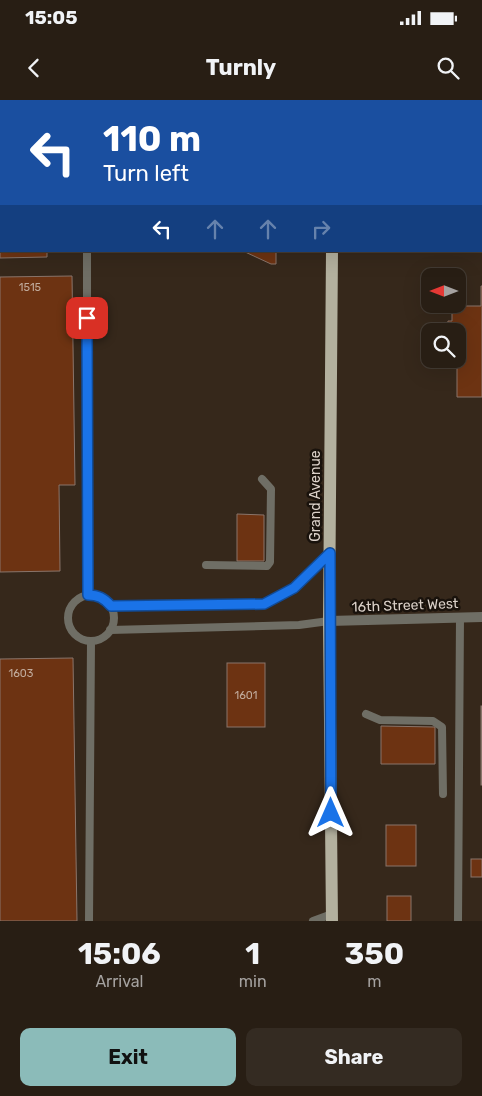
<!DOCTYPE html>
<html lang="en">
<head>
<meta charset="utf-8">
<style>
	:root { --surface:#281e14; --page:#342b22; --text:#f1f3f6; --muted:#a5a2a0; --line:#443c34; --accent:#8bbbb9 }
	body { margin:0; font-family:Rubik,sans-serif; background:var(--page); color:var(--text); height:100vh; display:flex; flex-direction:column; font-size:19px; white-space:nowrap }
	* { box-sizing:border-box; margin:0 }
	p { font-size:16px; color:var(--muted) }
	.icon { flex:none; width:28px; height:28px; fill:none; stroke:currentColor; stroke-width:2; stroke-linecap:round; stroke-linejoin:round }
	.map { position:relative; height:821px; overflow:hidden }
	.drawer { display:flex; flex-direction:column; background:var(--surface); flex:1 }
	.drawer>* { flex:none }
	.hud { position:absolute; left:0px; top:0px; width:482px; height:152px; box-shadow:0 5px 20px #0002,0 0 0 1px var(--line); background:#1a4fa0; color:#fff; overflow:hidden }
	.needle { width:32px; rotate:270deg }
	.buttons { position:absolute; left:421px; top:168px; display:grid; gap:10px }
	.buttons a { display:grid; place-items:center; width:45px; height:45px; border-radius:10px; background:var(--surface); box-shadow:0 5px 20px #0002,0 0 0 1px var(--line); font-size:25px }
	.pin { position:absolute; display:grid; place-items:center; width:42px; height:42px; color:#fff; margin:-21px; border-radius:10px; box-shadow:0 2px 8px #0006 }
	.me { position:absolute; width:55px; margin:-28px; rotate:0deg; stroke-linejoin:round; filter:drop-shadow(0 0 4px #0008) }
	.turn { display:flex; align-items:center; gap:18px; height:105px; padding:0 20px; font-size:22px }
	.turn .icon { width:65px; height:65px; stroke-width:2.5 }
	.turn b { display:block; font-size:35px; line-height:42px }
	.lanes { display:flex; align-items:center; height:48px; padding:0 20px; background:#0003; justify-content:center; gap:25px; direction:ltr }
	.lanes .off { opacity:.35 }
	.eta { display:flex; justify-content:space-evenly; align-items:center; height:85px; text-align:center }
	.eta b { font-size:30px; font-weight:700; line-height:35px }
	.cta { display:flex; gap:10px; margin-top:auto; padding:10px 20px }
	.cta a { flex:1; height:58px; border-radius:10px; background:var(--accent); color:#111; font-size:20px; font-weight:700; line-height:58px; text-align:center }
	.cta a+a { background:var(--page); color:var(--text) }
	.status { display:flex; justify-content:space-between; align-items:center; height:35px; padding:0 25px; background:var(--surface); direction:ltr }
	.status svg { height:14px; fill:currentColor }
	header { display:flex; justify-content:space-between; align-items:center; height:65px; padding:0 20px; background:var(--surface); font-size:22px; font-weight:700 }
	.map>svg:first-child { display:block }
	.building { fill:#6d3312; stroke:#8a756b }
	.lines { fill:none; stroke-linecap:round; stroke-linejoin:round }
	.service { stroke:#6f6e65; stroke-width:8 }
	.minor { stroke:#6f6e65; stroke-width:10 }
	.tertiary { stroke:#6f6e65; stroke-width:10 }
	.primary { stroke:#b3b09e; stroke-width:12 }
	.route-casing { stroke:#114b97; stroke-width:12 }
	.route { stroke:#1a73e8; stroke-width:9 }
	.labels { text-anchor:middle; stroke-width:5; stroke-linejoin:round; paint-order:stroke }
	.number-label { font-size:11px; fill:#c0aa9b }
	.street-label { font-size:14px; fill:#dbd1c9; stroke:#19120c }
</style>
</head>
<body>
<div class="status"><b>15:05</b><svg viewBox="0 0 49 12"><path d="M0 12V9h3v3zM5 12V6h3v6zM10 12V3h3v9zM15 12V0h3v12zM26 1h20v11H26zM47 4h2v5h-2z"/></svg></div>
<header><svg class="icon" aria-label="back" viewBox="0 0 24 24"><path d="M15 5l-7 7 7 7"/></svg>Turnly<svg class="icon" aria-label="search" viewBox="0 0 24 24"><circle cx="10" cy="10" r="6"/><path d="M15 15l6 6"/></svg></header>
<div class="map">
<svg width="482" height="821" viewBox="0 0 482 821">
	<rect width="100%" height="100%" fill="#36281b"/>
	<!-- building -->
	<g class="building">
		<path d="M 6,0 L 48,0 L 48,1 L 5,1 Z"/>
		<rect x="120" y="0" width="44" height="1"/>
		<rect x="218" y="0" width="50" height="1"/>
		<path d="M 443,0 L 482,0 L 482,31 L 481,1 L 443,1 Z"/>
		<path d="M 0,120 L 1,120 L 1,151 L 47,151 L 47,157 L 0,158 Z"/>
		<path d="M 243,151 L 276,151 L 276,164 L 271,164 Z"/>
		<path d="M 72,176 L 75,385 L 59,385 L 60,471 L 0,472 L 0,177 Z"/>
		<path d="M 481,186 L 482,186 L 482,297 L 457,297 L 457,260 L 453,261 L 452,259 L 458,259 L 458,231 L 446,231 L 448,221 L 452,221 L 452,206 L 481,206 Z"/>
		<path d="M 237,414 L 264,415 L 264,461 L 237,461 Z"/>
		<path d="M 73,558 L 77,821 L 0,821 L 0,559 Z"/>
		<rect x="227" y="563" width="38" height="64"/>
		<rect x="481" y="606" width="1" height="79"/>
		<path d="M 381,626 L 435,627 L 435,664 L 381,664 Z"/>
		<rect x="386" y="725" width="30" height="41"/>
		<rect x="471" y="759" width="11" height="18"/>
		<rect x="387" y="796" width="24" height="25"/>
	</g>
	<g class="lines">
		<!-- service -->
		<g class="service">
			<path d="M 214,0 L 214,1"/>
			<path d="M 87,151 L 87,495"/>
			<path d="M 206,465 L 267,466 L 270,462 L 271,389 L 262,379"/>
			<circle cx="91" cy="518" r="23"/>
			<path d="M 111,506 L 264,504 L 294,488 L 330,453"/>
			<path d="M 110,530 L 299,525 L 329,521"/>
			<path d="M 366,614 L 380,620 L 433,621 L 442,627 L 443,694"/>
			<path d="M 89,821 L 91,541"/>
			<path d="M 313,821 L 332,814"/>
			<path d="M 458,821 L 460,517"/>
		</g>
		<!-- minor -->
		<path class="minor" d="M 87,0 L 87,1"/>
		<!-- tertiary -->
		<g class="tertiary">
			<path d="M 0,53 L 1,53"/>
			<path d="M 481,55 L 482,55"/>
			<path d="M 329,521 L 482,517"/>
		</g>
		<!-- primary -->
		<g class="primary">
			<path d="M 332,1 L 332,0"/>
			<path d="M 332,151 L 329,521 L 332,821"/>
		</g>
	</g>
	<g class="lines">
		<defs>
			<path id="route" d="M 87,218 L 88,495 C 98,495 104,498 111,506 L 264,504 L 294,488 L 330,453 L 331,713"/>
		</defs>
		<!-- route casing -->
		<use href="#route" class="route-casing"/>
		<!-- route -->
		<use href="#route" class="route"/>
	</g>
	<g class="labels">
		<!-- number labels -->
		<g class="number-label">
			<text x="30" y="191">1515</text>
			<text x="21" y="577">1603</text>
			<text x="246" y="599">1601</text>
		</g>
		<!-- street labels -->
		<g class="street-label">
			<text transform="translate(315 396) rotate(-90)" y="5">Grand Avenue</text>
			<text transform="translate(405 505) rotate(-2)" y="5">16th Street West</text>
		</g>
	</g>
</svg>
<div class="buttons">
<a><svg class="needle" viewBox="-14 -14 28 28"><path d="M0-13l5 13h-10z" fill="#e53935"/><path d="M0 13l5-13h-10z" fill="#a5a2a0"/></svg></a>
<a><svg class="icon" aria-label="search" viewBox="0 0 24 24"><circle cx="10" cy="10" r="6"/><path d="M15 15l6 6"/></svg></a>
</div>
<div class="pin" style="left:87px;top:218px;background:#d93025"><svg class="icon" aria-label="arrive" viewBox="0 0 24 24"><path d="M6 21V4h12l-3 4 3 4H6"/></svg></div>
<svg class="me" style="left:331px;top:713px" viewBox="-20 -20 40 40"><path d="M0-17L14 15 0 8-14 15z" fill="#1a73e8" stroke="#fff" stroke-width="4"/></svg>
<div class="hud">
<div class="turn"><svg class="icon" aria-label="left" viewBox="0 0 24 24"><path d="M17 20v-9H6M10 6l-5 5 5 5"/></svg><div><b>110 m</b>Turn left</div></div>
<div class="lanes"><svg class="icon" aria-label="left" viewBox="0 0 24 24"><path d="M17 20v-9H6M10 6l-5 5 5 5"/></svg><svg class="icon off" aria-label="ahead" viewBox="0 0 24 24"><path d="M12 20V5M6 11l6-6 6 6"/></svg><svg class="icon off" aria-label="ahead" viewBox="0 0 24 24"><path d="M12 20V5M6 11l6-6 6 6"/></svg><svg class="icon off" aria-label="right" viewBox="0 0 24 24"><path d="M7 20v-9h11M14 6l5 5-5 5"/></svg></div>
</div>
</div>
<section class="drawer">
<div class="eta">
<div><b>15:06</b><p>Arrival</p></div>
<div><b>1</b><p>min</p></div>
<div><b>350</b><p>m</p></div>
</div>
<div class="cta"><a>Exit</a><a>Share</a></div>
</section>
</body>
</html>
